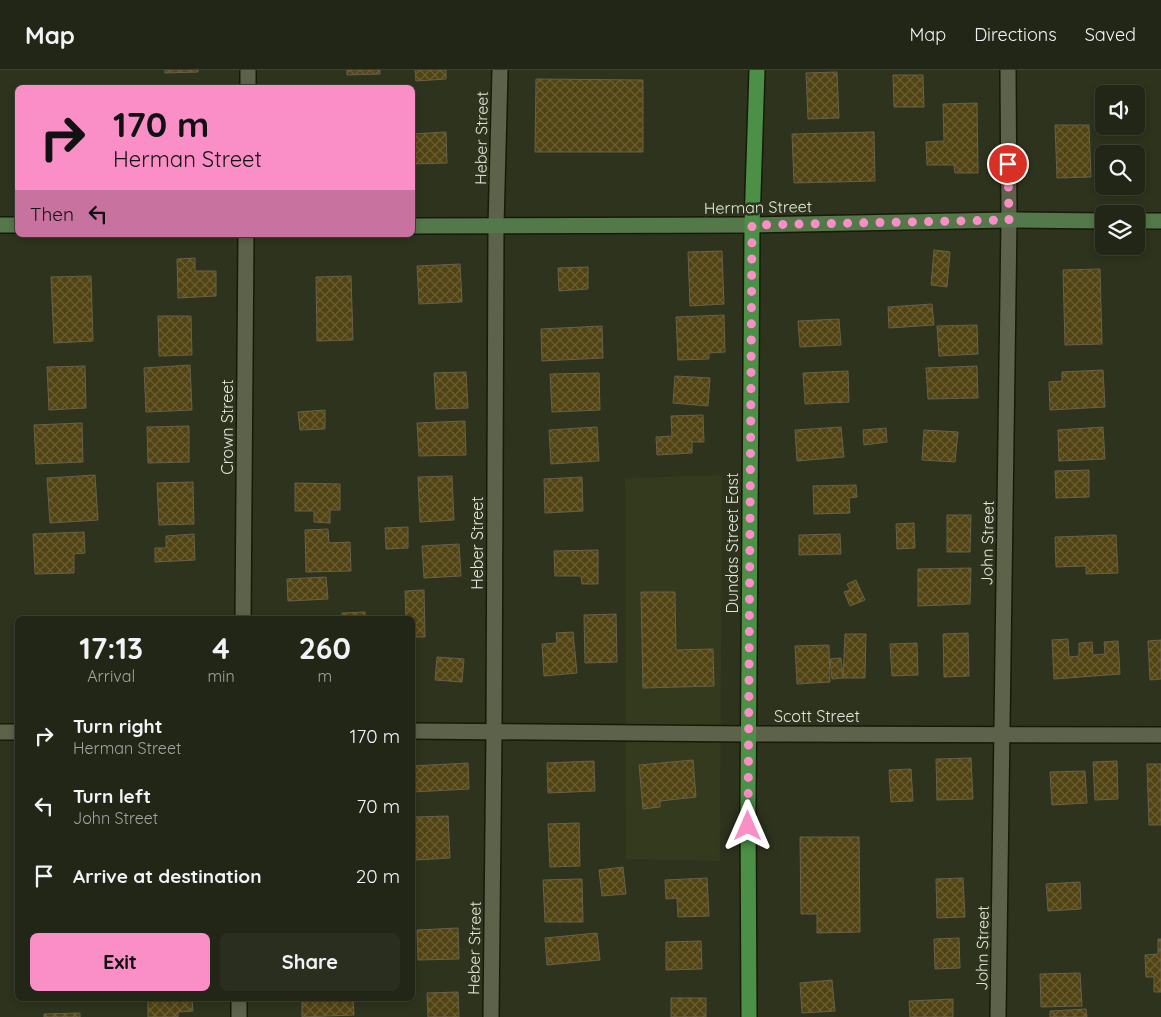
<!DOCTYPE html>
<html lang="en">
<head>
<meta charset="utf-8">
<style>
	:root { --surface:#222616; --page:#2a2e1f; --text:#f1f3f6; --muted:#a2a5a1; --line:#3f4335; --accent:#fa8fc7 }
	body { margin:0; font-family:Quicksand,sans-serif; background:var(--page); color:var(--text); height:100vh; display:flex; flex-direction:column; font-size:19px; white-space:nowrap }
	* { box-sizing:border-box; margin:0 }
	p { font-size:16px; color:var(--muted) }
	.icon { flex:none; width:28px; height:28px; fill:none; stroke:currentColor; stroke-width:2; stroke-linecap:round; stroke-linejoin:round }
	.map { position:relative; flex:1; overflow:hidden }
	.side { position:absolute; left:15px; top:546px; width:400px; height:385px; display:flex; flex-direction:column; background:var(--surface); border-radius:8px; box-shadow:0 2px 8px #0003,0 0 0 1px var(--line) }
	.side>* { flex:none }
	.banner { position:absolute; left:15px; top:15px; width:400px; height:152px; border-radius:8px; box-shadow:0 2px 8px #0003,0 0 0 1px var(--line); background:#fa8fc7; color:#111; overflow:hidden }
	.buttons { position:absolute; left:1095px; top:15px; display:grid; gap:10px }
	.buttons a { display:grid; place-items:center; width:50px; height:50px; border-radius:8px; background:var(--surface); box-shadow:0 2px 8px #0003,0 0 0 1px var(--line); font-size:25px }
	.pin { position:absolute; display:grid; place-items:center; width:42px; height:42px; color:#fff; margin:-21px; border:2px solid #fff; border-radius:50%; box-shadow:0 1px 5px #0007 }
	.me { position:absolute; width:55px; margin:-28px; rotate:0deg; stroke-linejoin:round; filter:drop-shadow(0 0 4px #0008) }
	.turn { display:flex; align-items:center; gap:18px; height:105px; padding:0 15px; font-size:22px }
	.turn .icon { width:65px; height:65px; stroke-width:2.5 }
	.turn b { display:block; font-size:35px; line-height:42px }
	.then { display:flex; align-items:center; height:48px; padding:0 15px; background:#0003; gap:10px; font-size:19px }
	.eta { display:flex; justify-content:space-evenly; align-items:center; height:85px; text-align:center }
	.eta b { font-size:30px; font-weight:700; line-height:35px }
	.primary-button { display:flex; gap:10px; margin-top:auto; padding:10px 15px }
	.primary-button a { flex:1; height:58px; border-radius:8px; background:var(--accent); color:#111; font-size:20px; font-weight:700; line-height:58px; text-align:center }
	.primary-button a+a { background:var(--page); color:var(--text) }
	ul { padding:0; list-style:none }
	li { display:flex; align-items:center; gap:15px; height:70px; padding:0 15px }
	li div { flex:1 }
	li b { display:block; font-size:19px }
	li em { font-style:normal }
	header { display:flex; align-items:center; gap:30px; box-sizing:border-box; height:70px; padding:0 25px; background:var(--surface); border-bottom:1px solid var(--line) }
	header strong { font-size:24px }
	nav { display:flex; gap:28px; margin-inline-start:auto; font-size:18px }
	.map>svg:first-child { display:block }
	.built { fill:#343a1e }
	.building { fill:url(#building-cross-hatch); stroke:#686049 }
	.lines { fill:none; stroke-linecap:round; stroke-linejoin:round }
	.street-casing { stroke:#171a06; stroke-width:18 }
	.secondary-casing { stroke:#171a06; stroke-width:18 }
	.primary-casing { stroke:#171a06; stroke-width:18 }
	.street { stroke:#5d624b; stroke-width:15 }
	.secondary { stroke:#547849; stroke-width:15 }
	.primary { stroke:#4c8f46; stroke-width:15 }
	.route { stroke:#fa8fc7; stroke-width:9; stroke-dasharray:0 16.2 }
	.labels { text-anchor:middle; stroke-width:5; stroke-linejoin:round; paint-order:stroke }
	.street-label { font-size:16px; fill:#e3e7d9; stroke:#2e331e }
</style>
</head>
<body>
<header>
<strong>Map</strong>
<nav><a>Map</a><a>Directions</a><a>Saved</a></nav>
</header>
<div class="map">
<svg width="1161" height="947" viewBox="0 0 1161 947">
	<defs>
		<pattern id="building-cross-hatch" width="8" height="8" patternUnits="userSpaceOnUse" patternTransform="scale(1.25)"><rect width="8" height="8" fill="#514312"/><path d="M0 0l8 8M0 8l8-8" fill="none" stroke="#6a5e34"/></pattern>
	</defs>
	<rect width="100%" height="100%" fill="#2e331e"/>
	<!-- built -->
	<path class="built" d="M 722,405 L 720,791 L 626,789 L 625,408 Z"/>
	<!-- building -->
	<g class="building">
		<path d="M 165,0 L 198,0 L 198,2 L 165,3 Z"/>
		<path d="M 347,0 L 380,0 L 380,4 L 347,5 Z"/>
		<path d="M 415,0 L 446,0 L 446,9 L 416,11 Z"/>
		<path d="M 837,2 L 839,48 L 808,49 L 806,3 Z"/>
		<path d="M 893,5 L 923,5 L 924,37 L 894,37 Z"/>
		<path d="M 536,9 L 643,10 L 643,82 L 535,82 Z"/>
		<path d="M 977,33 L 978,103 L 955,103 L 954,95 L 927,95 L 926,72 L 944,71 L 943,34 Z"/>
		<path d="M 1055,55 L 1089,55 L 1091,107 L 1057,108 Z"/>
		<path d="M 446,62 L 447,93 L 412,94 L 412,64 Z"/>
		<path d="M 874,62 L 875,111 L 794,113 L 792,64 Z"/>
		<path d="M 934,180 L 950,182 L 947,217 L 931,215 Z"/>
		<path d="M 722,181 L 724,234 L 690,236 L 688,182 Z"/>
		<path d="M 195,188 L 195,201 L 216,201 L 216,226 L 178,228 L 177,189 Z"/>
		<path d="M 460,194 L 462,232 L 419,234 L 417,196 Z"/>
		<path d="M 588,197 L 588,219 L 559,221 L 558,198 Z"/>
		<path d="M 1100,199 L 1102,274 L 1065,275 L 1063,200 Z"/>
		<path d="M 91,206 L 93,271 L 54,273 L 51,207 Z"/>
		<path d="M 351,206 L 353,270 L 317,271 L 316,207 Z"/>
		<path d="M 932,234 L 934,255 L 889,258 L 888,237 Z"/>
		<path d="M 724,245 L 725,282 L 709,283 L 709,289 L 678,290 L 676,247 Z"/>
		<path d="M 158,246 L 191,246 L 192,285 L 159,286 Z"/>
		<path d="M 839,249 L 841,275 L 800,277 L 798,251 Z"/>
		<path d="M 977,255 L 978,284 L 939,286 L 937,256 Z"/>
		<path d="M 602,256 L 603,288 L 542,291 L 541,259 Z"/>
		<path d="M 190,295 L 192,340 L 146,342 L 144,298 Z"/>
		<path d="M 85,296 L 86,338 L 49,340 L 47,297 Z"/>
		<path d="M 977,296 L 978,328 L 928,329 L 926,298 Z"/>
		<path d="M 1103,300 L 1105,337 L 1050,340 L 1049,312 L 1062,311 L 1062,302 Z"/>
		<path d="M 848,301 L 849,332 L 805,334 L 803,303 Z"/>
		<path d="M 466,302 L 468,338 L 436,339 L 434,303 Z"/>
		<path d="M 599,303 L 600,340 L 552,342 L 550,304 Z"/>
		<path d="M 675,306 L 710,308 L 708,336 L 673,333 Z"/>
		<path d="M 325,340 L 325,359 L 300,360 L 298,342 Z"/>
		<path d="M 703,345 L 704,372 L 692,372 L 692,383 L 657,385 L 656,367 L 672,366 L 671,346 Z"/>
		<path d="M 465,351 L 466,385 L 419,386 L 417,353 Z"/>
		<path d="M 82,353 L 83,392 L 36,394 L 34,355 Z"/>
		<path d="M 189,356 L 189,392 L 148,393 L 147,357 Z"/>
		<path d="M 597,357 L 599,391 L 551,394 L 549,360 Z"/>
		<path d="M 841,357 L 844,387 L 797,391 L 795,360 Z"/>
		<path d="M 1103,357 L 1105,389 L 1059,391 L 1058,360 Z"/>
		<path d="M 886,358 L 887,372 L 864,375 L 863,360 Z"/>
		<path d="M 924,360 L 958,362 L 955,392 L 922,390 Z"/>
		<path d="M 1089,400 L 1089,427 L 1056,428 L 1055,401 Z"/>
		<path d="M 95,405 L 98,450 L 50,453 L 47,408 Z"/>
		<path d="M 452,406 L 454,450 L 420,452 L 418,407 Z"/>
		<path d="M 582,407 L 583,441 L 545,443 L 544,409 Z"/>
		<path d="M 193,412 L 194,454 L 159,455 L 157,413 Z"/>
		<path d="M 295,413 L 340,414 L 340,440 L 330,440 L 330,453 L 314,452 L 314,441 L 295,441 Z"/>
		<path d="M 856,415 L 857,427 L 849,428 L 850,443 L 814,444 L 813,416 Z"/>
		<path d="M 947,445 L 971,445 L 970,482 L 947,482 Z"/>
		<path d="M 914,453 L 915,478 L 897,479 L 896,454 Z"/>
		<path d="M 408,457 L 408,478 L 386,479 L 385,458 Z"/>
		<path d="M 328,459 L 329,473 L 350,472 L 351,501 L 306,502 L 305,460 Z"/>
		<path d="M 84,462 L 85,483 L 74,484 L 74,503 L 35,504 L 33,464 Z"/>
		<path d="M 194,464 L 195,490 L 155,492 L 155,478 L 166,478 L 166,466 Z"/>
		<path d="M 840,464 L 841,484 L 799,485 L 799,465 Z"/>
		<path d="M 1116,465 L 1118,503 L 1086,504 L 1086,496 L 1056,497 L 1055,467 Z"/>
		<path d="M 459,474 L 461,506 L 424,508 L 422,476 Z"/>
		<path d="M 598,480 L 598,514 L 582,514 L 581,506 L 555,506 L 554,481 Z"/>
		<path d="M 971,498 L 970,534 L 918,536 L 918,499 Z"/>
		<path d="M 326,507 L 328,529 L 288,531 L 287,509 Z"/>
		<path d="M 856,510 L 865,530 L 850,536 L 844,522 L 850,520 L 847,514 Z"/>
		<path d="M 424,520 L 425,567 L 412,567 L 412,549 L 406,549 L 405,521 Z"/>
		<path d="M 641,522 L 675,522 L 676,580 L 713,579 L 714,616 L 643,618 Z"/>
		<path d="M 365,542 L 365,549 L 342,549 L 342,543 Z"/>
		<path d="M 616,544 L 617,592 L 585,593 L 584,545 Z"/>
		<path d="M 573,562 L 577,603 L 544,606 L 542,574 L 557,573 L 556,563 Z"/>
		<path d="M 968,563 L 969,606 L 944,607 L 943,564 Z"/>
		<path d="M 845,564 L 866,564 L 865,608 L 843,608 Z"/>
		<path d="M 1068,569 L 1069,587 L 1079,586 L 1079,573 L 1092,572 L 1093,585 L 1105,584 L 1104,572 L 1118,571 L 1120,604 L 1054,609 L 1052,570 Z"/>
		<path d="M 1161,570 L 1161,609 L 1150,610 L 1148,571 Z"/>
		<path d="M 917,573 L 918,605 L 892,606 L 890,574 Z"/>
		<path d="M 829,575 L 830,612 L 797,614 L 795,576 Z"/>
		<path d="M 437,587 L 464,589 L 462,612 L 435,610 Z"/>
		<path d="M 841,588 L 843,608 L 832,609 L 830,589 Z"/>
		<path d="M 971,688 L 973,729 L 937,730 L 936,689 Z"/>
		<path d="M 693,690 L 696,727 L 660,731 L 660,737 L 643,739 L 639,695 Z"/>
		<path d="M 594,691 L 595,721 L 548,723 L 547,693 Z"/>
		<path d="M 1117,691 L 1118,729 L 1095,730 L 1093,692 Z"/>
		<path d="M 468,693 L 469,719 L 413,722 L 412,696 Z"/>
		<path d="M 1147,694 L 1161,694 L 1161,755 L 1149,755 Z"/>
		<path d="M 911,699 L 913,731 L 891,732 L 889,700 Z"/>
		<path d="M 1085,701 L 1087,733 L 1052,735 L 1050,702 Z"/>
		<path d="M 448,746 L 450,788 L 416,790 L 414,747 Z"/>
		<path d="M 579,753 L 580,796 L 550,797 L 548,754 Z"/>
		<path d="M 800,767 L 859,767 L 860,862 L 817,863 L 817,844 L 801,844 Z"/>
		<path d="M 623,797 L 626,824 L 602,826 L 599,800 Z"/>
		<path d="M 707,808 L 709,846 L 678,847 L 677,828 L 666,829 L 665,810 Z"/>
		<path d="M 963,808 L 965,847 L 937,848 L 936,809 Z"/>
		<path d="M 582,809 L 583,852 L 545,852 L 543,810 Z"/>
		<path d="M 1080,812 L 1081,839 L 1048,841 L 1046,814 Z"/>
		<path d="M 458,858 L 459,889 L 418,890 L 417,860 Z"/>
		<path d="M 597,863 L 600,890 L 547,895 L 545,868 Z"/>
		<path d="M 959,868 L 960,898 L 935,899 L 934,869 Z"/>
		<path d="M 1158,869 L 1161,869 L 1161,922 L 1154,922 L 1154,907 L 1146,907 L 1145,885 L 1158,884 Z"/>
		<path d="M 701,871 L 702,899 L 666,900 L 666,872 Z"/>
		<path d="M 1080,903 L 1082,936 L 1041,937 L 1040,904 Z"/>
		<path d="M 832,910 L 835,941 L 802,943 L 800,913 Z"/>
		<path d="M 458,922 L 459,947 L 428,947 L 427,923 Z"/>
		<rect x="671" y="928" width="35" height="19"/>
		<path d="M 148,929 L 192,929 L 193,941 L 178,942 L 178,947 L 148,947 Z"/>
		<path d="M 302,929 L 353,929 L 354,945 L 302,947 Z"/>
		<path d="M 953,929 L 953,947 L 910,947 L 909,931 Z"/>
		<path d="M 1086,939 L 1087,947 L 1050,947 L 1050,941 Z"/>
		<path d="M 80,943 L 80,947 L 44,947 L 44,944 Z"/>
	</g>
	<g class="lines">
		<defs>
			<g id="street">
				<path d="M 248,18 L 248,0"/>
				<path d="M 243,549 L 246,165"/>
				<path d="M 412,661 L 748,664 L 1161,665"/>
				<path d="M 0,662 L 18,662"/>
				<path d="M 239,947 L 239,929"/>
				<path d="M 491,947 L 494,662 L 496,156 L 500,0"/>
				<path d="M 998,947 L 1009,150 L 1008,0"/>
			</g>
			<g id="secondary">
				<path d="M 1136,151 L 1161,151"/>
				<path d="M 0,155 L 18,155"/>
				<path d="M 412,156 L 752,155 L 1009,150 L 1104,151"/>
			</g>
			<path id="primary" d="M 749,947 L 748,738 L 752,155 L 757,0"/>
		</defs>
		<!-- street casing -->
		<use href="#street" class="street-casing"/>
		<!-- secondary casing -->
		<use href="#secondary" class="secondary-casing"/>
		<!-- primary casing -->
		<use href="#primary" class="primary-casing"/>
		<!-- street -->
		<use href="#street" class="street"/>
		<!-- secondary -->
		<use href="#secondary" class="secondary"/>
		<!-- primary -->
		<use href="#primary" class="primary"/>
	</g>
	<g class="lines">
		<!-- route -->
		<path class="route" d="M 748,756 L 752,155 L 1009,150 L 1008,94"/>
	</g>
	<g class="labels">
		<!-- street labels -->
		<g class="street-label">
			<text transform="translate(481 68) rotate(-89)" y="6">Heber Street</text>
			<text transform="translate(758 137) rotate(-1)" y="6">Herman Street</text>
			<text transform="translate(227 357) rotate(-90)" y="6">Crown Street</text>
			<text transform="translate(477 473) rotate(-90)" y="6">Heber Street</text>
			<text transform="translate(732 473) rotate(-90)" y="6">Dundas Street East</text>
			<text transform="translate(987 473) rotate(-89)" y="6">John Street</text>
			<text x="817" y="652">Scott Street</text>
			<text transform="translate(474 878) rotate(-89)" y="6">Heber Street</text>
			<text transform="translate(982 878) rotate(-89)" y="6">John Street</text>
		</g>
	</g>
</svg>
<div class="buttons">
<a><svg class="icon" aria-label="sound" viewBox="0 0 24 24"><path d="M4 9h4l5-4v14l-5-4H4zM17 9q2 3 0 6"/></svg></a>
<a><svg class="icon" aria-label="search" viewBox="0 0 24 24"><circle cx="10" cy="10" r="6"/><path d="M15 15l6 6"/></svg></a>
<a><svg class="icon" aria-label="layers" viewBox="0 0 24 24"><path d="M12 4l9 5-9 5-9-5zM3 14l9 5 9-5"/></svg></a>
</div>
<div class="pin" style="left:1008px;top:94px;background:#d93025"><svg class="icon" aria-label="arrive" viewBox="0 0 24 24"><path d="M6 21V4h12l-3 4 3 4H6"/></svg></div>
<svg class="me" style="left:748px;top:756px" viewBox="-20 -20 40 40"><path d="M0-17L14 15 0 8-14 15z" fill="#fa8fc7" stroke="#fff" stroke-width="4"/></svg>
<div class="banner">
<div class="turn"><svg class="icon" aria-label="right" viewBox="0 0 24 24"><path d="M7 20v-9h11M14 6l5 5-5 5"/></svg><div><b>170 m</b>Herman Street</div></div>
<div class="then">Then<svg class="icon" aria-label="left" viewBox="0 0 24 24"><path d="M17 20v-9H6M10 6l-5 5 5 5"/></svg></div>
</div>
<section class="side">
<div class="eta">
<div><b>17:13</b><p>Arrival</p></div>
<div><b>4</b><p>min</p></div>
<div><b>260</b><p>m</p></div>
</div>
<ul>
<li><svg class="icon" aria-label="right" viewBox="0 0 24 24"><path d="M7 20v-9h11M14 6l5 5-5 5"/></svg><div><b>Turn right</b><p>Herman Street</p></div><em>170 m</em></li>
<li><svg class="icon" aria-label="left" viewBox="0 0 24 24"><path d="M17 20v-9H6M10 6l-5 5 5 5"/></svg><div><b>Turn left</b><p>John Street</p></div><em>70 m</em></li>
<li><svg class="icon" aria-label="arrive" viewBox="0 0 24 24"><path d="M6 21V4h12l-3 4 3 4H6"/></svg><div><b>Arrive at destination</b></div><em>20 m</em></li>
</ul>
<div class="primary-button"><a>Exit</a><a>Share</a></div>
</section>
</div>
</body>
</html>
